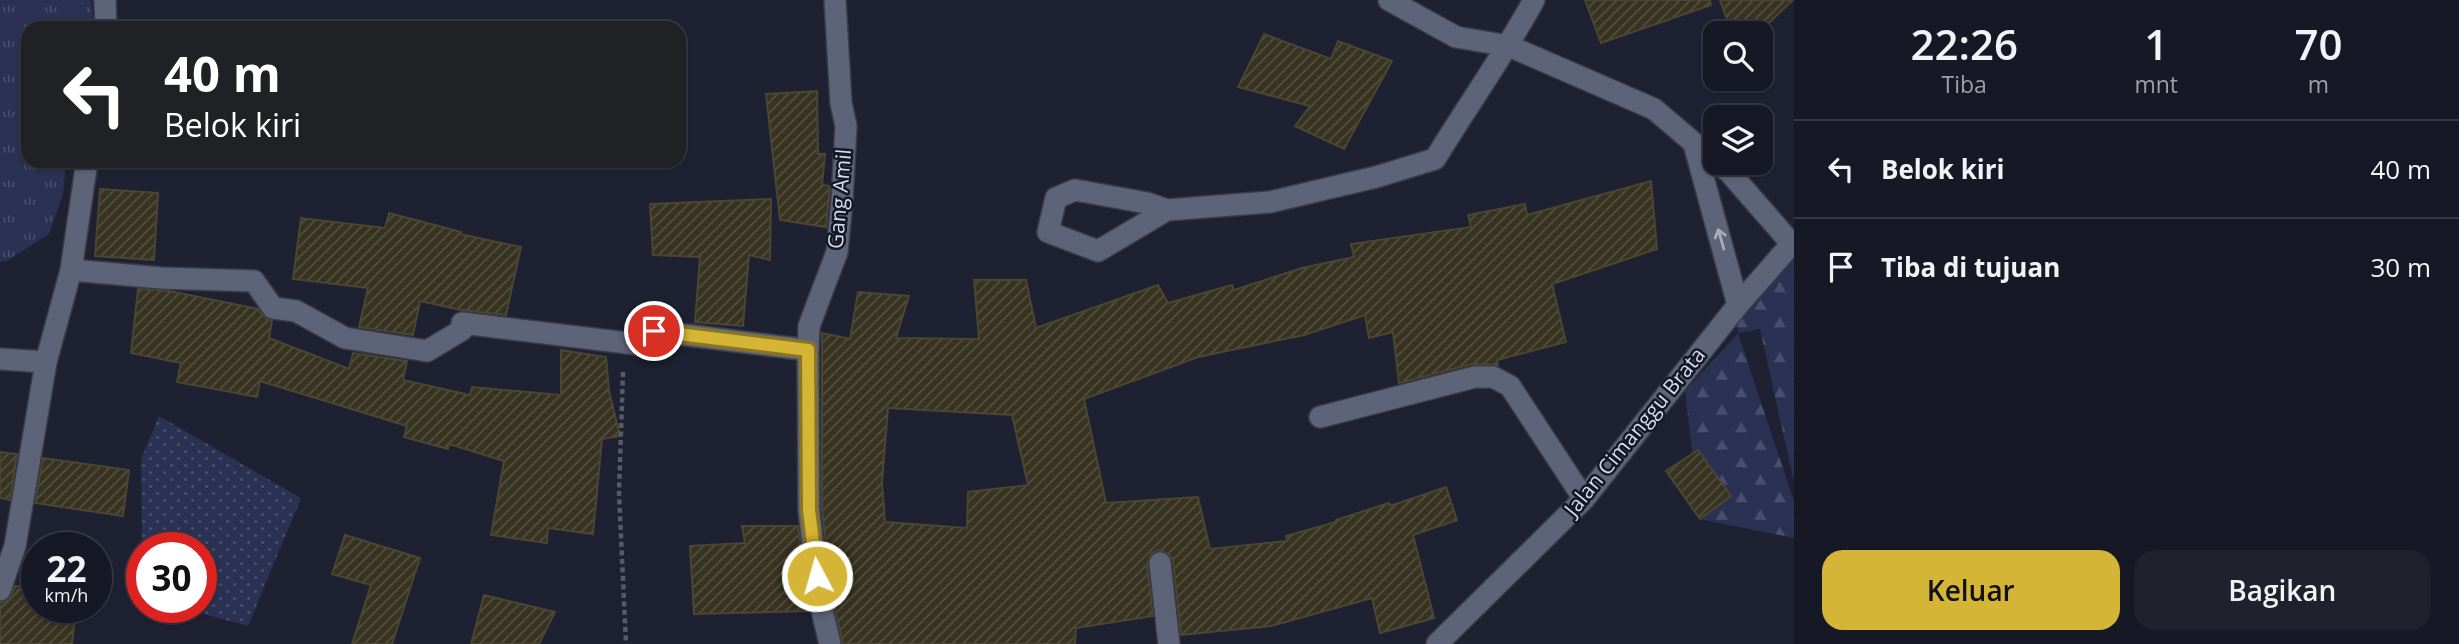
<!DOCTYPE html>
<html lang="id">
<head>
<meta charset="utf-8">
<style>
	:root { --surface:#161925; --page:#1f222d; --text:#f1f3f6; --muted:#9ea0a7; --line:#353842; --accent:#d5b535 }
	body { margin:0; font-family:"Open Sans",sans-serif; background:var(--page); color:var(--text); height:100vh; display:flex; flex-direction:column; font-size:26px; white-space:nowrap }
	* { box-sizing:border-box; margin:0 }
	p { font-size:23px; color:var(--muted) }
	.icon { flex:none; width:38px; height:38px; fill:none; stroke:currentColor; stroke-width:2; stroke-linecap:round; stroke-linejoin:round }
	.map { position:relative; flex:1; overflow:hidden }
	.details { display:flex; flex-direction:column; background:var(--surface); width:665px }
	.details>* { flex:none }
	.hud { position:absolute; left:21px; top:21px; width:665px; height:147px; border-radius:21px; box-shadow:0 2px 5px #0004,0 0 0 2px var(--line); background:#202124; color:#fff; overflow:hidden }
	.controls { position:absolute; left:1703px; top:21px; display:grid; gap:14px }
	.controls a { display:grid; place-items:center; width:70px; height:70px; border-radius:14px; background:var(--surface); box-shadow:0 2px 5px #0004,0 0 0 2px var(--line); font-size:35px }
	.speed { position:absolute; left:21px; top:532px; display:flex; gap:14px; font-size:35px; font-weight:700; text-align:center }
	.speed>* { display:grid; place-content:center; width:91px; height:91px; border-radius:50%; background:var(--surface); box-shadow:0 2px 5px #0004,0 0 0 2px var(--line); line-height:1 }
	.speed small { font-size:18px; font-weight:400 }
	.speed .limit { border:10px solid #d22; background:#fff; color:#111 }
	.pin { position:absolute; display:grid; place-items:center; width:60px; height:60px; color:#fff; margin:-30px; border:4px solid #fff; border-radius:50%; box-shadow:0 2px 7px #0007 }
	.me { position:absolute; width:77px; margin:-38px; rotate:354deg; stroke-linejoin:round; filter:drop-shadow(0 0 5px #0008) }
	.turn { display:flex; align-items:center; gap:24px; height:147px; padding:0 28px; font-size:32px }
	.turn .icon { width:91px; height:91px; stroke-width:2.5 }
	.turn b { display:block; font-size:49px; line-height:60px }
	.eta { display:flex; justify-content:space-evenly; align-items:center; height:119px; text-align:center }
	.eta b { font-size:42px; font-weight:600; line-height:49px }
	.action { display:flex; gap:14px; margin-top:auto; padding:14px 28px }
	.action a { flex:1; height:80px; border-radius:21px; background:var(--accent); color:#111; font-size:28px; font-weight:600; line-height:80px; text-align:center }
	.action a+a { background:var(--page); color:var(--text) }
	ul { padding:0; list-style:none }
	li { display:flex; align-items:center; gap:21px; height:98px; padding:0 28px; border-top:2px solid var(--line) }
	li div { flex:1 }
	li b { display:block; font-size:26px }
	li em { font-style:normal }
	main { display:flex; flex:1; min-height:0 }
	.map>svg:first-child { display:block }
	.grass { fill:url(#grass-tufts) }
	.forest { fill:url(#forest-firs) }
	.park { fill:url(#park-dots) }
	.building { fill:url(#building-hatch); stroke:#4b4632; stroke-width:2; fill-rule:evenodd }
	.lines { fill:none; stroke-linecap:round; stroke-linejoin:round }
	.street-casing { stroke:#393c4a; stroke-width:24 }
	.secondary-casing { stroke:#393c4a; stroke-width:24 }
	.path { stroke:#565a69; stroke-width:4.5; stroke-dasharray:5 3.5; stroke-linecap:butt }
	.street { stroke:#5e6477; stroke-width:21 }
	.secondary { stroke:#5e6477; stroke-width:21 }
	.oneway { stroke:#a8acbb }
	.route-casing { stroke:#8a7622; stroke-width:18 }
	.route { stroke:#d5b535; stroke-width:12 }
	.labels { text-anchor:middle; stroke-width:5; stroke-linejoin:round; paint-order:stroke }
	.street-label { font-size:21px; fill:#d9dce8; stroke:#131727 }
</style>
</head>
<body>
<main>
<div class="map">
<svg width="1794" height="644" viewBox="0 0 1794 644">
	<defs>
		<pattern id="grass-tufts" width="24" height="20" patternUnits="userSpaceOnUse" patternTransform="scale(1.75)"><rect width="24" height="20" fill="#2a3153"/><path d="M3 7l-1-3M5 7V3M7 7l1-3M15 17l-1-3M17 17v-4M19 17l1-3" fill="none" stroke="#484e6c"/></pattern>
		<pattern id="forest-firs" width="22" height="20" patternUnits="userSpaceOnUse" patternTransform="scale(1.75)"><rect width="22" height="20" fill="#2a3153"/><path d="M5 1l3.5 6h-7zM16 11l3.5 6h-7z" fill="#484e6c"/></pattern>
		<pattern id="park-dots" width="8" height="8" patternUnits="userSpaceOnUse" patternTransform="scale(1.75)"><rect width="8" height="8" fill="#2a3153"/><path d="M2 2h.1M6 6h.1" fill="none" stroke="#484e6c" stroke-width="1.8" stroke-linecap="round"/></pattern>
		<pattern id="building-hatch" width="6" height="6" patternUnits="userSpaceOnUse" patternTransform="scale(1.75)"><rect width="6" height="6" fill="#383320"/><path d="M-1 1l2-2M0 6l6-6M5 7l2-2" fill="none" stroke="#545040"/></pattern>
	</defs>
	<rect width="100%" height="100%" fill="#1d2131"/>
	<!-- grass -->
	<path class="grass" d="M 0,0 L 91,0 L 94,28 L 28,28 L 28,161 L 66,161 L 63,194 L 49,234 L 7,261 L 0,262 Z"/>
	<!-- forest -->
	<path class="forest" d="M 1794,248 L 1794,482 L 1760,329 L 1738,333 L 1794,501 L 1794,538 L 1700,519 L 1685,391 L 1738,333 L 1736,323 Z"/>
	<!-- park -->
	<path class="park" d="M 159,416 L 301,498 L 248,626 L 178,607 L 201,607 L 201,548 L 142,548 L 141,459 Z"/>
	<!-- building -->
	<g class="building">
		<path d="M 1585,0 L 1710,0 L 1711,5 L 1601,43 Z"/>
		<path d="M 1720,0 L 1793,0 L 1758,33 L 1732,33 Z"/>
		<path d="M 1264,34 L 1331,59 L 1338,41 L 1392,61 L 1344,149 L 1295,126 L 1310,106 L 1238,87 Z"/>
		<path d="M 817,91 L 818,154 L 825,154 L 822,185 L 830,186 L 826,227 L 780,220 L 766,94 Z"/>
		<path d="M 1651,181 L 1657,249 L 1552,284 L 1566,342 L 1497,360 L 1498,365 L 1472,364 L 1399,383 L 1393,332 L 1369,338 L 1365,315 L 1304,335 L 1198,357 L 1084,399 L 1106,503 L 1198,497 L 1210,549 L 1287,541 L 1286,536 L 1336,522 L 1336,520 L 1389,503 L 1390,506 L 1446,487 L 1457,520 L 1413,535 L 1434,618 L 1380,633 L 1372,598 L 1271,626 L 1181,635 L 1173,561 L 1170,555 L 1159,550 L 1152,553 L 1147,564 L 1153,616 L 1076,628 L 1075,644 L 843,644 L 831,592 L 822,509 L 822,333 L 850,339 L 858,292 L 909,296 L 896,338 L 979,339 L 974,280 L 1026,280 L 1036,328 L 1158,285 L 1168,303 L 1232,285 L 1234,290 L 1302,268 L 1354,257 L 1351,244 L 1471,227 L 1468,215 L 1525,204 L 1527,215 ZM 888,408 L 1012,415 L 1028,485 L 968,492 L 967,528 L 885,522 L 882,482 Z"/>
		<path d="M 100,189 L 158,193 L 154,260 L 95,256 Z"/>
		<path d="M 771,199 L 770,260 L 749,255 L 743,326 L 695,322 L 700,257 L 653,255 L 650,204 Z"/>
		<path d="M 389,213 L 461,232 L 460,234 L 521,247 L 506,315 L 461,310 L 420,301 L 413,335 L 359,327 L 368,288 L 293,279 L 301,218 L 385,228 Z"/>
		<path d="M 138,289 L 169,291 L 258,309 L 266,319 L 272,321 L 269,338 L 349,369 L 353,353 L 407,361 L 403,380 L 470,395 L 472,387 L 561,395 L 561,350 L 606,357 L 609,391 L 620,436 L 602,439 L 593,534 L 548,528 L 547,543 L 491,535 L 504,461 L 449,444 L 448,449 L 404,437 L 407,426 L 260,381 L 257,397 L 177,382 L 181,363 L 131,353 Z"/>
		<path d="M 1698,450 L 1731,496 L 1700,519 L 1666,471 Z"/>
		<path d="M 0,452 L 17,454 L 10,500 L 0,498 Z"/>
		<path d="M 43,458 L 129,470 L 123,516 L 35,503 Z"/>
		<path d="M 742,526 L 798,526 L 809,611 L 694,614 L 690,546 L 745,543 Z"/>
		<path d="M 345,535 L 420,558 L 392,644 L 352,644 L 371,585 L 332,574 Z"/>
		<path d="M 15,586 L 37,588 L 37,607 L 76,607 L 72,644 L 0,644 L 0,603 L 9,599 Z"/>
		<path d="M 484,595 L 555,612 L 539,644 L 471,644 Z"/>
	</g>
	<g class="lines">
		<defs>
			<g id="street">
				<path d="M 105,0 L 106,28"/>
				<path d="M 1389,0 L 1456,37 L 1509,46 L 1654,109 L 1715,161"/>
				<path d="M 1694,144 L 1738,305"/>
				<path d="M 1717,163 L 1730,173 L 1791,243"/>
				<path d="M 1167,210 L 1098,251 L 1048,232 L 1056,198 L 1075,190 L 1147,203 L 1167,210 L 1270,202 L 1376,177 L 1435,159 C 1468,105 1504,55 1534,0"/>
				<path d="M 71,270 L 161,278 L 254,281 L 273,308 L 296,311 L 345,338 L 427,351 L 462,330 L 462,323 L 652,346 L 654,331 L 808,350"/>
				<path d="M 0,359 L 46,362"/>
				<path d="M 1320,417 L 1475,377 L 1493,377 L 1510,386 L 1584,499"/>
				<path d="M 1160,563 L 1169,644"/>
				<path d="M 0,590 L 15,546 L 46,362 L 71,270 L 87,161"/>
				<path d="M 830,644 L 818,594 L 809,510 L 808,350 L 809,326 L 837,252 L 842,201 L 846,126 L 841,103 L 835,0"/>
			</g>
			<path id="secondary" d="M 1437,644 L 1584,499 L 1738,305 L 1794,241"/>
		</defs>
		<!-- street casing -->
		<use href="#street" class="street-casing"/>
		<!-- secondary casing -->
		<use href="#secondary" class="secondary-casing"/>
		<!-- path -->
		<path class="path" d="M 623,372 L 619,493 L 626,644"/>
		<!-- street -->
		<use href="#street" class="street"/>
		<!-- secondary -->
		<use href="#secondary" class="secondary"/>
	</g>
	<!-- one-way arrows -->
	<defs><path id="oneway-shaft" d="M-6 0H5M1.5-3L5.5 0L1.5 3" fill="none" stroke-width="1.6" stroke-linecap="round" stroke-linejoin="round" transform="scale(1.75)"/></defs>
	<use class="oneway" href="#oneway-shaft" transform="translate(1721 239) rotate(-106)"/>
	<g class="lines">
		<defs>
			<path id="route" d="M 654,331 L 808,350 L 809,510 L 817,576"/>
		</defs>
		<!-- route casing -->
		<use href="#route" class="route-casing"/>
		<!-- route -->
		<use href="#route" class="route"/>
	</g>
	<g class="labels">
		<!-- street labels -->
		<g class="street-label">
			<text transform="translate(840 199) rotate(-85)" y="7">Gang Amil</text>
			<text transform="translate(1635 432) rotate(-51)" y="7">Jalan Cimanggu Brata</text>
		</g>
	</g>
</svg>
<div class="controls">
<a><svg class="icon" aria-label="search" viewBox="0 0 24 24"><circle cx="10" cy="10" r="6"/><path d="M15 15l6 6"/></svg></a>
<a><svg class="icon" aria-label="layers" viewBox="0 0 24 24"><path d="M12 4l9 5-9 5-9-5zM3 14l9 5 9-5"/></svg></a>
</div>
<div class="speed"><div>22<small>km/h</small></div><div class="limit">30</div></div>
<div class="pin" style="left:654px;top:331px;background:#d93025"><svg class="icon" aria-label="arrive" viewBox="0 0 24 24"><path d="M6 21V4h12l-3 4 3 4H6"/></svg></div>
<svg class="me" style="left:817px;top:576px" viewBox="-20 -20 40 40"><circle r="17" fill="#d5b535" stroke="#fff" stroke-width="3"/><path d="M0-11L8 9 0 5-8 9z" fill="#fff"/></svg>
<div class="hud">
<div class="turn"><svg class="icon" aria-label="left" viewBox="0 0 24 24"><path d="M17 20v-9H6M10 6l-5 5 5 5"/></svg><div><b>40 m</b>Belok kiri</div></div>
</div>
</div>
<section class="details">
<div class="eta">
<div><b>22:26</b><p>Tiba</p></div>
<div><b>1</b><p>mnt</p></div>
<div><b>70</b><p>m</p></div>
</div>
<ul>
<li><svg class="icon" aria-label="left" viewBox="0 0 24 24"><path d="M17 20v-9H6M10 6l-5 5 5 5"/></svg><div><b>Belok kiri</b></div><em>40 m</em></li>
<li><svg class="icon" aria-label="arrive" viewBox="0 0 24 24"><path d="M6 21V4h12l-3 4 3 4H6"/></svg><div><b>Tiba di tujuan</b></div><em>30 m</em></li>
</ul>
<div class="action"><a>Keluar</a><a>Bagikan</a></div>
</section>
</main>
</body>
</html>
